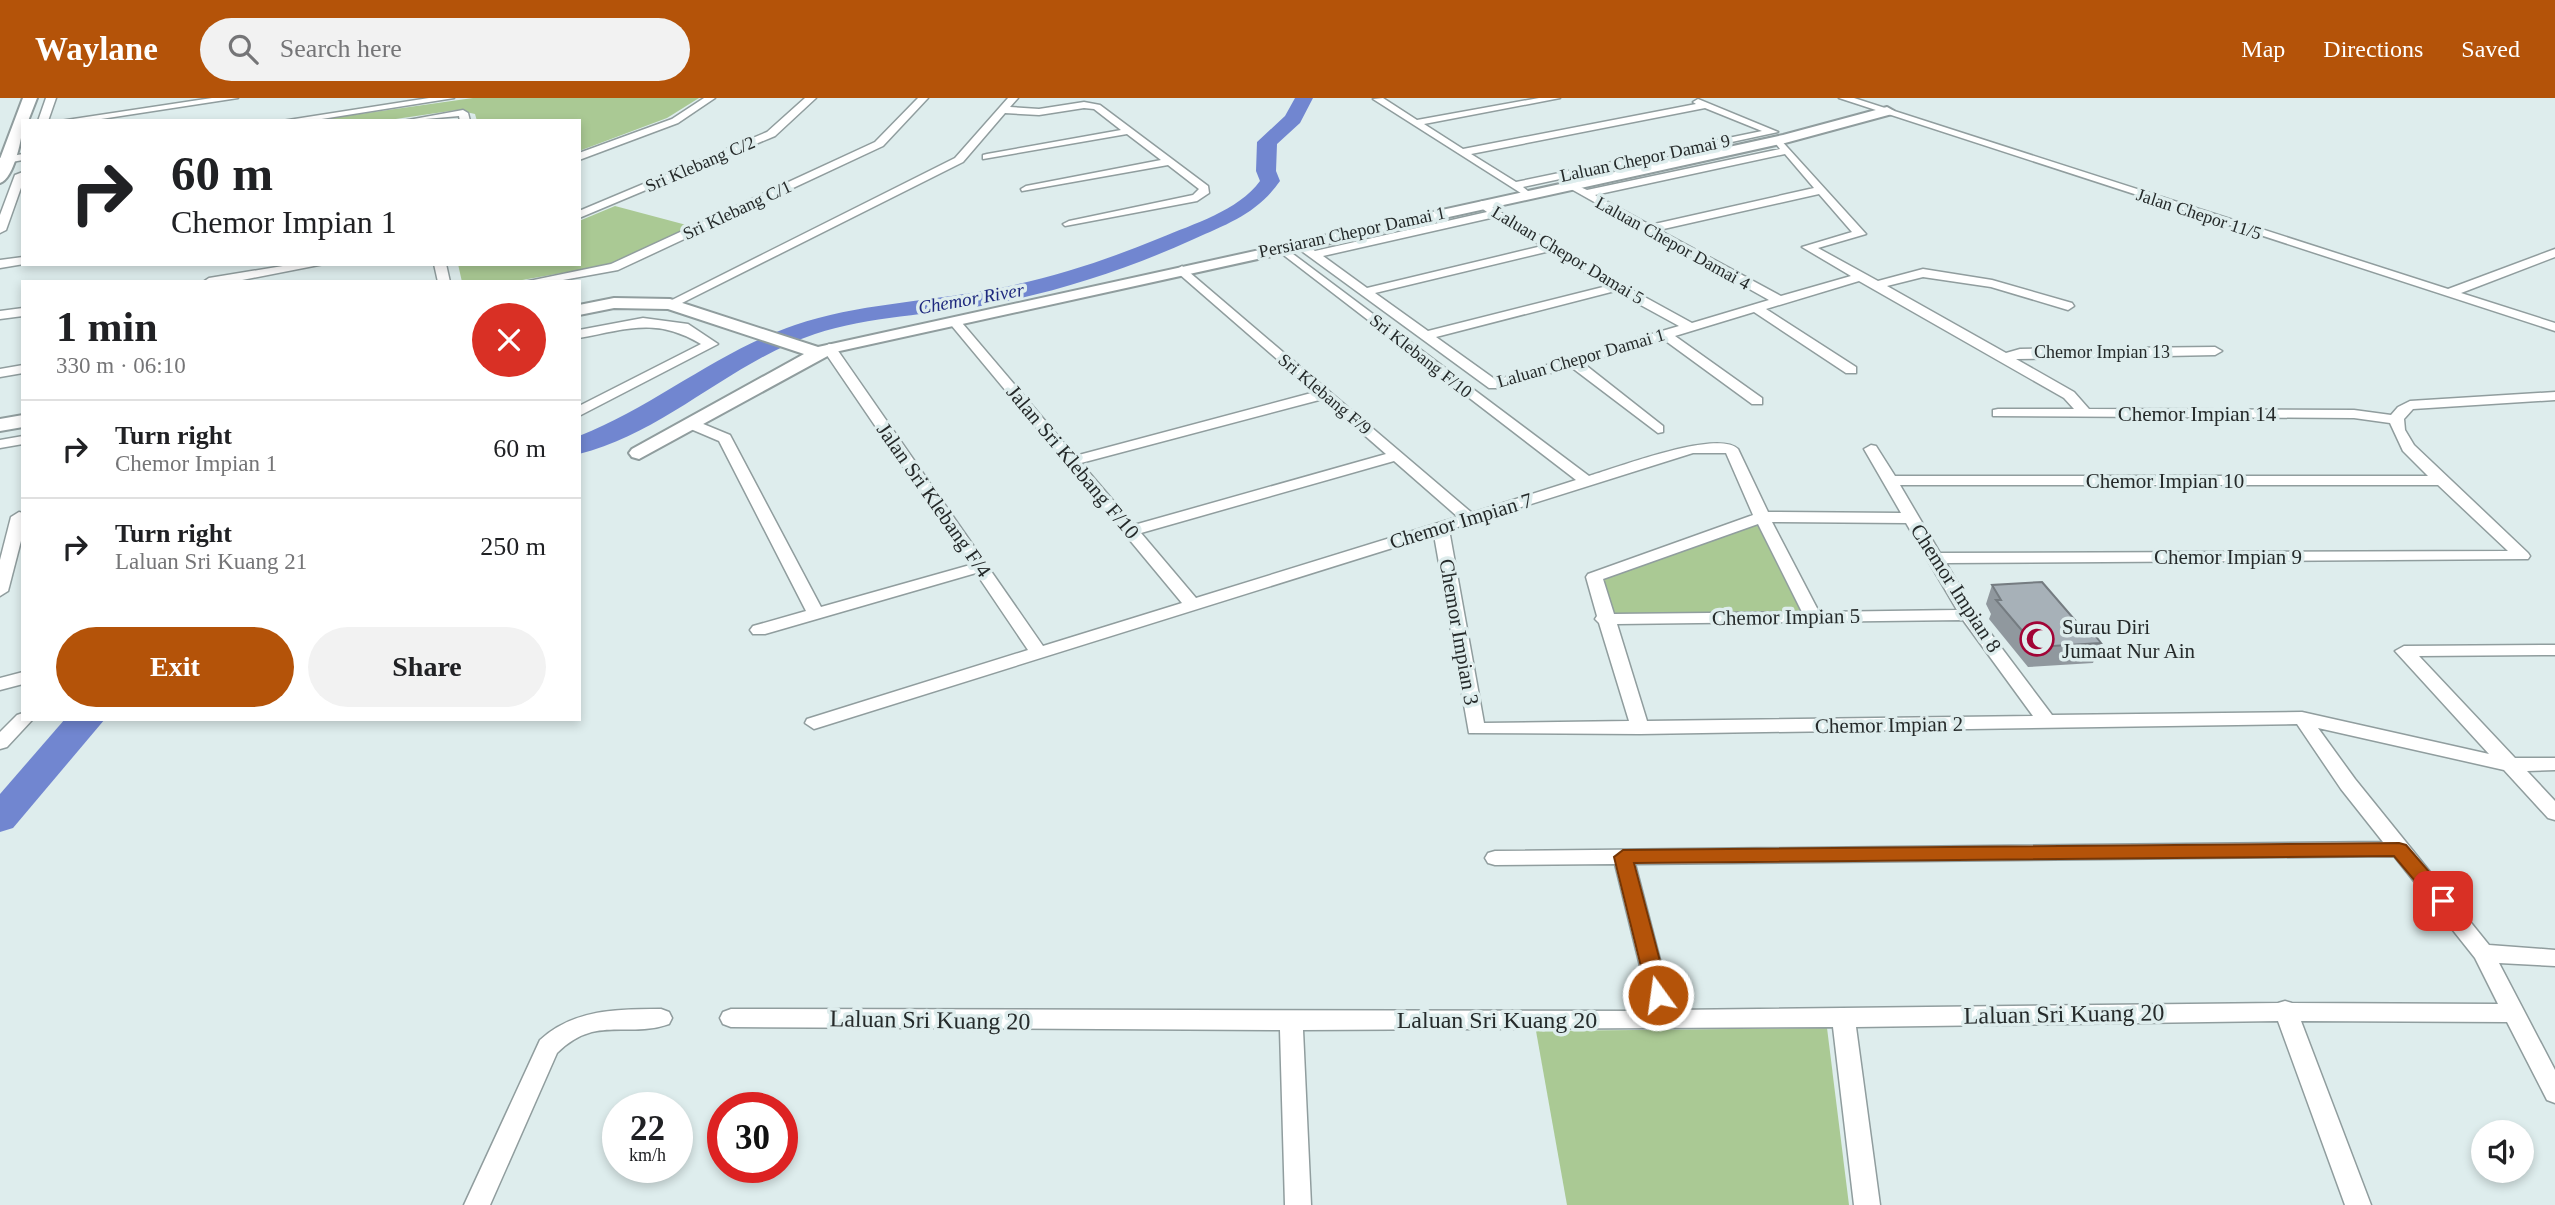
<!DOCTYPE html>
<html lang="en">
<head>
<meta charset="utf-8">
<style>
	:root { --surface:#fff; --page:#f2f2f2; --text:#202124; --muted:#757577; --line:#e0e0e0; --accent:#b45309 }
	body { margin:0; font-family:"Times New Roman",serif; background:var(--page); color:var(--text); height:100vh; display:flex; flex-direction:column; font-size:26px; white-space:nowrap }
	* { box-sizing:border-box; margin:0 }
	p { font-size:23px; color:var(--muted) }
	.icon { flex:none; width:38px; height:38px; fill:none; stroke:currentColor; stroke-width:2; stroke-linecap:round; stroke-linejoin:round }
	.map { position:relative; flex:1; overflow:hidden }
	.drawer { position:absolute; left:21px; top:182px; width:560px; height:441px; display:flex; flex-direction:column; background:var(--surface); border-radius:0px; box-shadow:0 4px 10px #0003 }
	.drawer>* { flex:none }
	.banner { position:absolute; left:21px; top:21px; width:560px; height:147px; border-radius:0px; box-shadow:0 4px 10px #0003; background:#fff; color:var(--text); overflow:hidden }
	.buttons { position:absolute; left:2471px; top:1022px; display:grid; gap:14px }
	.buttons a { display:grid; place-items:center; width:63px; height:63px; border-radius:50%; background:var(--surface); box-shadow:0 4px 10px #0003; font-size:35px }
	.speed { position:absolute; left:602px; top:994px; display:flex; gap:14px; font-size:35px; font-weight:700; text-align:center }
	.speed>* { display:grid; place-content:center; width:91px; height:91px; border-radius:50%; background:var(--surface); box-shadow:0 4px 10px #0003; line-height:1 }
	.speed small { font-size:18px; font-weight:400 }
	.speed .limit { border:10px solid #d22; background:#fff; color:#111 }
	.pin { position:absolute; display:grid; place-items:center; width:60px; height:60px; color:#fff; margin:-30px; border-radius:14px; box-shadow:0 4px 10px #0006 }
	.me { position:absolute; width:77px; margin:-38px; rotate:346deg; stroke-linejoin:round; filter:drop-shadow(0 0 5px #0008) }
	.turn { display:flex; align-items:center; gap:24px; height:147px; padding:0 35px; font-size:32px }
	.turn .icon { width:91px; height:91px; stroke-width:2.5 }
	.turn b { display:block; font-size:49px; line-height:60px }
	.round { display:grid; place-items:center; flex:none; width:74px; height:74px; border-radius:37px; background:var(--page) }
	.overview { display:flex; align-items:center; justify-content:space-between; height:119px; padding:0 35px }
	h1 { font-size:42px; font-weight:700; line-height:52px }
	.action { display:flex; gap:14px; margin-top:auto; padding:14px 35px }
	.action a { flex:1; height:80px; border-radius:42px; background:var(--accent); color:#fff; font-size:28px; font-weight:700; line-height:80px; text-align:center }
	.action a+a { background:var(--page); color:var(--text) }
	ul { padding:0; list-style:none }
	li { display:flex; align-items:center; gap:21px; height:98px; padding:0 35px; border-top:2px solid var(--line) }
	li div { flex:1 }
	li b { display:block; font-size:26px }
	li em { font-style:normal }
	header { display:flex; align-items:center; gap:42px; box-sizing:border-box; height:98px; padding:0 35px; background:var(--accent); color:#fff }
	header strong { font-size:33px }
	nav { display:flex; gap:38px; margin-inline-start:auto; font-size:24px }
	.search { width:490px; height:63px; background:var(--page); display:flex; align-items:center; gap:18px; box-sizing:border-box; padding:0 24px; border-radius:38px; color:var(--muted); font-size:26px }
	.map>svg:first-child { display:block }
	.green { fill:#aac994 }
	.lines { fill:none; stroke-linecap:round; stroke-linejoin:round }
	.river { fill:#7186d0; fill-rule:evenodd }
	.street-casing { stroke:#909d9e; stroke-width:3 }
	.secondary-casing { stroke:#909d9e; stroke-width:4 }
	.street { fill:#fff; fill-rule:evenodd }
	.secondary { fill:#fff; fill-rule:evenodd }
	.wall { fill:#90989e }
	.building { fill:#a7b1b8; stroke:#757c81; stroke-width:2 }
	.route { fill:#b45309; stroke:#753606; stroke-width:2 }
	.labels { text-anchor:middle; stroke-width:7; stroke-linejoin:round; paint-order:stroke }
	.far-street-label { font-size:18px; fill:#252a2a; stroke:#deeded }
	.far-water-label { font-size:19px; font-style:italic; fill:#1e297e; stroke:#deeded }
	.street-label { font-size:21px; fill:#252a2a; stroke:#deeded }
	.poi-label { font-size:21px; fill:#252a2a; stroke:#deeded; text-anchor:start }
	.near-street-label { font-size:24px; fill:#252a2a; stroke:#deeded }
</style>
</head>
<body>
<header>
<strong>Waylane</strong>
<div class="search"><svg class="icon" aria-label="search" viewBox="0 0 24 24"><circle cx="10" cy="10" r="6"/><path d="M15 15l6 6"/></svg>Search here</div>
<nav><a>Map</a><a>Directions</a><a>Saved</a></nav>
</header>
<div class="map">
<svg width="2555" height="1107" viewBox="0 0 2555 1107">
	<rect width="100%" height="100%" fill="#deeded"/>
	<!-- green -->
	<g class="green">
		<path d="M 473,0 L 699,0 L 667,20 L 579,53 L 579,23 L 477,23 L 475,16 L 457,12 L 382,23 L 310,23 Z"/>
		<path d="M 615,108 L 694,129 L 607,167 L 511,184 L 462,184 L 458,166 L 579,166 L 579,123 Z"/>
		<path d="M 1762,419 L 1813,519 L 1604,521 L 1594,479 Z"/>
		<path d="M 1827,930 L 1849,1107 L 1567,1107 L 1536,933 Z"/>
	</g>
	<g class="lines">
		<!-- river -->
		<g class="river">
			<path d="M 1295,0 L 1313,0 L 1300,25 L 1277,46 L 1276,73 L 1280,83 C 1258,115 1228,126 1194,141 C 1128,171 1058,194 987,207 C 930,217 870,218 815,236 C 730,264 665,335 579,356 L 579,338 C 655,308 718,253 795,227 C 857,206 924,204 988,192 C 1047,182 1104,163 1160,140 C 1193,126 1238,113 1260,83 L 1256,73 L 1257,44 L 1285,18 Z"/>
			<path d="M 65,621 L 105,621 L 13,730 L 0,734 L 0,696 Z"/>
		</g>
		<defs>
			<g id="street">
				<path d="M 46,0 L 56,0 L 48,23 L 38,23 Z"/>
				<path d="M 212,0 L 238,0 L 88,23 L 60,23 Z"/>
				<path d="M 429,0 L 454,0 L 309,23 L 282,23 Z"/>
				<path d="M 704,0 L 715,0 L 678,25 L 579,62 L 579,55 L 672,21 Z"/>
				<path d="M 805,0 L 816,0 L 775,38 L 579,120 L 579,113 L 767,34 Z"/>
				<path d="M 918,0 L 928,0 L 883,48 L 618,172 L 552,184 L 524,184 L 611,166 L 875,44 Z"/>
				<path d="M 1008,0 L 1018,0 L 1010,9 L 1039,11 L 1084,4 L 1100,7 L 1208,88 L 1209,95 L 1197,103 L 1065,128 L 1063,126 L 1069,123 L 1193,97 L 1199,91 L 1168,67 L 1022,93 L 1021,91 L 1026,88 L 1161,62 L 1127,36 L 983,61 L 983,57 L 987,56 L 1121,32 L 1094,11 L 1084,10 L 1039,17 L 1005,15 L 963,64 L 674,209 L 664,206 L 955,60 Z"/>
				<path d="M 1383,0 L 1417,22 L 1539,0 L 1560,0 L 1424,26 L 1463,51 L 1696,6 L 1693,4 L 1698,1 L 1778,34 L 1523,89 L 1529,94 L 1524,97 L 1373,1 ZM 1705,10 L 1762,33 L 1516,84 L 1471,56 Z"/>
				<path d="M 1839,0 L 1854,0 L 2448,191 L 2555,151 L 2555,159 L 2461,195 L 2555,225 L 2555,233 Z"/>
				<path d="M 463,12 L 468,15 L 470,23 L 460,23 L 459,18 L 403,23 Z"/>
				<path d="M 1778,39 L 1866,136 L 1818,150 L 1878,183 L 1923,171 L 1992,182 L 2072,205 L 2074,208 L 2068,212 L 1991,189 L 1923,179 L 1887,188 L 2006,255 L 2020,251 L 2215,249 L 2222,253 L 2215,257 L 2016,261 L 2074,294 L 2089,311 L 2354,312 L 2391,317 L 2398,309 L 2410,303 L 2555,294 L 2555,302 L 2413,311 L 2404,321 L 2405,332 L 2414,347 L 2528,455 L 2530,458 L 2528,461 L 1946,465 L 1976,516 L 2052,617 L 2302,614 L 2489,656 L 2395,553 L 2404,548 L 2555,547 L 2555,557 L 2419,558 L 2515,660 L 2555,660 L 2555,672 L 2527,673 L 2555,703 L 2555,722 L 2548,720 L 2504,672 L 2318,630 L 2355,681 L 2489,847 L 2555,852 L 2555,868 L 2499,865 L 2555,972 L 2555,1005 L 2547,1002 L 2507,924 L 2301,923 L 2371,1107 L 2345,1107 L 2278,923 L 1856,929 L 1880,1107 L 1854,1107 L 1833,929 L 1303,932 L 1311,1107 L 1285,1107 L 1280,932 L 731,929 L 723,926 L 720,920 L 723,914 L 731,911 L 1651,913 L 1615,766 L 1495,767 L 1488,765 L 1485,760 L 1488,755 L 1495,753 L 2383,744 L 2341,691 L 2297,626 L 1640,636 L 1469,635 L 1434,437 L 814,631 L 805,625 L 807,621 L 1028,552 L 976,475 L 765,536 L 753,536 L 750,532 L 753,528 L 806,513 L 719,343 L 686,329 L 686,323 L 696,323 L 730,337 L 821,509 L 970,467 L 822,250 L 829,246 L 834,247 L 1043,548 L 1182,505 L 947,222 L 957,219 L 1075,358 L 1315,294 L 1178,175 L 1176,172 L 1182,168 L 1472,415 L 1576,382 L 1277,152 L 1277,148 L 1281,147 L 1589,378 C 1617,370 1717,331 1738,351 L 1768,414 L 1901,415 L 1864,351 L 1871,347 L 1876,348 L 1895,378 L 2428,378 L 2403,353 L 2390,325 L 2354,320 L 1993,318 L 1993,312 L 1998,311 L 2074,311 L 2064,300 L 1859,183 L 1766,211 L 1856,269 L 1856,275 L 1846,275 L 1754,214 L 1675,238 L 1762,300 L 1762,306 L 1752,306 L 1663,241 L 1583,265 L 1663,328 L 1663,334 L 1658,335 L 1571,269 L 1499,290 L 1489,290 L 1292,146 L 1302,144 L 1315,153 L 1487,114 L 1476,106 L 1482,103 L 1621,186 L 1692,225 L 1769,202 L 1564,87 L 1569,84 L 1587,92 L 1780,51 L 1773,42 ZM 1785,56 L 1814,90 L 1650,127 L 1595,97 ZM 1819,96 L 1852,134 L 1802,149 L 1851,178 L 1781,198 L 1659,132 ZM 1495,119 L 1542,148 L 1367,190 L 1323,158 ZM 1550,153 L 1607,188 L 1428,233 L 1375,195 ZM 1615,193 L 1679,228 L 1496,282 L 1436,239 ZM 1323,301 L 1386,356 L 1134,427 L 1081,365 ZM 1693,355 L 1726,355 L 1753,417 L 1588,476 L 1586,479 L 1597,518 L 1595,521 L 1599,525 L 1629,623 L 1484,625 L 1450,437 L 1445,433 ZM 1394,363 L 1458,419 L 1196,500 L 1141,435 ZM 1900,387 L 2438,387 L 2508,453 L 1940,455 ZM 1772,424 L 1906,425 L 1957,512 L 1819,514 ZM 1758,426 L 1802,514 L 1614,516 L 1603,481 ZM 1963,522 L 2033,618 L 1647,623 L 1617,526 ZM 2394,758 L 2475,860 L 2498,906 L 2292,905 L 2285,903 L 2278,905 L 1673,912 L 1635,766 Z"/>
				<path d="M 23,56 L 23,62 L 0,66 L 0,60 Z"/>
				<path d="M 23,74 L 23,84 L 6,132 L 0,135 L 0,117 L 15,77 Z"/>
				<path d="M 23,159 L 24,166 L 0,170 L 0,162 Z"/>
				<path d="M 295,166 L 324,166 L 232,184 L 203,184 L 209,180 Z"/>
				<path d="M 434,166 L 446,166 L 450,184 L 438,184 Z"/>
				<path d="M 23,210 L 23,218 L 0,221 L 0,213 Z"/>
				<path d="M 643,220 L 688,226 L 718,246 L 579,318 L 579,308 L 701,246 C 657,219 627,231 579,240 L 579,232 Z"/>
				<path d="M 23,267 L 23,275 L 0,279 L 0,271 Z"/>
				<path d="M 23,338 L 23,346 L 0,350 L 0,342 Z"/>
				<path d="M 19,414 L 23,415 L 23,435 L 8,493 L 0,498 L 0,462 L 11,419 Z"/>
				<path d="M 23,574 L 23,586 L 0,592 L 0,580 Z"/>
				<path d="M 23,615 L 23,621 L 33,621 L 7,649 L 0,651 L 0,634 L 17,617 Z"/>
				<path d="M 661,911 L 669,914 L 672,920 L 669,926 C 626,941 597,916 557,955 L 490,1107 L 464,1107 L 540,942 C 574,911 617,911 661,911 Z"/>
			</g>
			<g id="secondary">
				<path d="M 23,0 L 37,0 L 28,23 L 23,23 C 23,37 14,81 0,85 L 0,61 Z"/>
				<path d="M 1887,9 L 1894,13 L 1892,16 L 1785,45 L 835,254 L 639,361 L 632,359 L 629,355 L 632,351 L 804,256 L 668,211 L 614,210 L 579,217 L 579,207 L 614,200 L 670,201 L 818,249 L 1783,37 Z"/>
				<path d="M 23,317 L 23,329 L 0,333 L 0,321 Z"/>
			</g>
		</defs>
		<!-- street casing -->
		<use href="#street" class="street-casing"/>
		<!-- secondary casing -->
		<use href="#secondary" class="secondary-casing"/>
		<!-- street -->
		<use href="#street" class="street"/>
		<!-- secondary -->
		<use href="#secondary" class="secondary"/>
	</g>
	<!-- wall -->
	<path class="wall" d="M 1992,487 L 2080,528 L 2101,545 L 2093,565 L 2028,569 L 1989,521 L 1991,516 L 1986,506 Z"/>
	<!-- building -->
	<path class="building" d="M 2042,484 L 2080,528 L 2088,528 L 2101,545 L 2036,549 L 1996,502 L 2001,502 L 1992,487 Z"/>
	<!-- route -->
	<path class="route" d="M 2399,745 L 2406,747 L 2450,798 L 2453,803 L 2450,808 L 2436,808 L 2394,758 L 1634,765 L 1669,897 L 1666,902 L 1651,902 L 1648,897 L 1614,759 L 1623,752 Z"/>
	<!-- icons -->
	<defs>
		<symbol id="mosque-ring" viewBox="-11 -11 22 22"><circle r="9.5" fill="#deeded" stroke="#a20436" stroke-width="1.5"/><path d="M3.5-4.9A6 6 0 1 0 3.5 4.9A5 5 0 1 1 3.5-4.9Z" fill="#a20436"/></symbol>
	</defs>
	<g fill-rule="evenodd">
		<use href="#mosque-ring" x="2018" y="522" width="38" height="38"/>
	</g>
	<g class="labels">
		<!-- far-street labels -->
		<g class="far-street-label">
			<text transform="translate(1645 60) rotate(-12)" y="6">Laluan Chepor Damai 9</text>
			<text transform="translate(700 66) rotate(-23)" y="6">Sri Klebang C/2</text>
			<text transform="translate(737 112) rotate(-25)" y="6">Sri Klebang C/1</text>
			<text transform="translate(2199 116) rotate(18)" y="6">Jalan Chepor 11/5</text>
			<text transform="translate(1352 134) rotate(-12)" y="6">Persiaran Chepor Damai 1</text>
			<text transform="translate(1673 145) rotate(29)" y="6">Laluan Chepor Damai 4</text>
			<text transform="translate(1568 157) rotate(31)" y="6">Laluan Chepor Damai 5</text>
			<text x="2102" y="260">Chemor Impian 13</text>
			<text transform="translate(1421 258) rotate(38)" y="6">Sri Klebang F/10</text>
			<text transform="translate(1581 260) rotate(-16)" y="6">Laluan Chepor Damai 1</text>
			<text transform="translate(1325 296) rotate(40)" y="6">Sri Klebang F/9</text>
		</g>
		<!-- far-water labels -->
		<g class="far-water-label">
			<text transform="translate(971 200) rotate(-10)" y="7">Chemor River</text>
		</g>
		<!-- street labels -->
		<g class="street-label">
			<text x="2197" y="323">Chemor Impian 14</text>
			<text transform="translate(1073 364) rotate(50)" y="7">Jalan Sri Klebang F/10</text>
			<text x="2165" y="390">Chemor Impian 10</text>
			<text transform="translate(934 402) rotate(55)" y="7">Jalan Sri Klebang F/4</text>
			<text transform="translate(1461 423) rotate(-17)" y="7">Chemor Impian 7</text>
			<text x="2228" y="466">Chemor Impian 9</text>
			<text transform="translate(1956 490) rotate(57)" y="7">Chemor Impian 8</text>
			<text transform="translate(1786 519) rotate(-1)" y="7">Chemor Impian 5</text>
			<text transform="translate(1459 534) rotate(80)" y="7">Chemor Impian 3</text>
			<text transform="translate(1889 627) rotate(-1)" y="7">Chemor Impian 2</text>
		</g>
		<!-- poi labels -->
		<g class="poi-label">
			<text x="2062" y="536">Surau Diri<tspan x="2062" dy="24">Jumaat Nur Ain</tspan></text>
		</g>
		<!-- near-street labels -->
		<g class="near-street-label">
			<text transform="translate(2064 916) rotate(-1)" y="8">Laluan Sri Kuang 20</text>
			<text transform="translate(930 922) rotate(1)" y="8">Laluan Sri Kuang 20</text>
			<text x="1497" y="930">Laluan Sri Kuang 20</text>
		</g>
	</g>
</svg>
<div class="buttons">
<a><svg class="icon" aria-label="sound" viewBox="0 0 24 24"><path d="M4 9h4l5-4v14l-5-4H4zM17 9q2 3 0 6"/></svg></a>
</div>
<div class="speed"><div>22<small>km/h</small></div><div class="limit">30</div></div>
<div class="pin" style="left:2443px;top:803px;background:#d93025"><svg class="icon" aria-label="arrive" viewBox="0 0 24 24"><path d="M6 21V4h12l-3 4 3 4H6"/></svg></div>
<svg class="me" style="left:1658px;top:897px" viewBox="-20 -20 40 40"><circle r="17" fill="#b45309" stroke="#fff" stroke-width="3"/><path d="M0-11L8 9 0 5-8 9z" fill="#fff"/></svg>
<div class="banner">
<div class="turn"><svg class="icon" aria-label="right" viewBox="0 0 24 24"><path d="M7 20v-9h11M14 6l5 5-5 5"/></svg><div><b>60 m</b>Chemor Impian 1</div></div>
</div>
<section class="drawer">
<div class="overview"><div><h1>1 min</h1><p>330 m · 06:10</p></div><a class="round" style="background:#d93025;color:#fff"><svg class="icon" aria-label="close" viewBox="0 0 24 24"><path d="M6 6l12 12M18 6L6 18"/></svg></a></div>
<ul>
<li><svg class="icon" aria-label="right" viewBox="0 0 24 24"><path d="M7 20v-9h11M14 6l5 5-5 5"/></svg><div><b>Turn right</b><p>Chemor Impian 1</p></div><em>60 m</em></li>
<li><svg class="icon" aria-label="right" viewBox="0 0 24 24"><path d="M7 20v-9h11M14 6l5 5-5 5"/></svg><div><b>Turn right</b><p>Laluan Sri Kuang 21</p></div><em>250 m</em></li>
</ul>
<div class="action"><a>Exit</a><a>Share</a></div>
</section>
</div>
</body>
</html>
